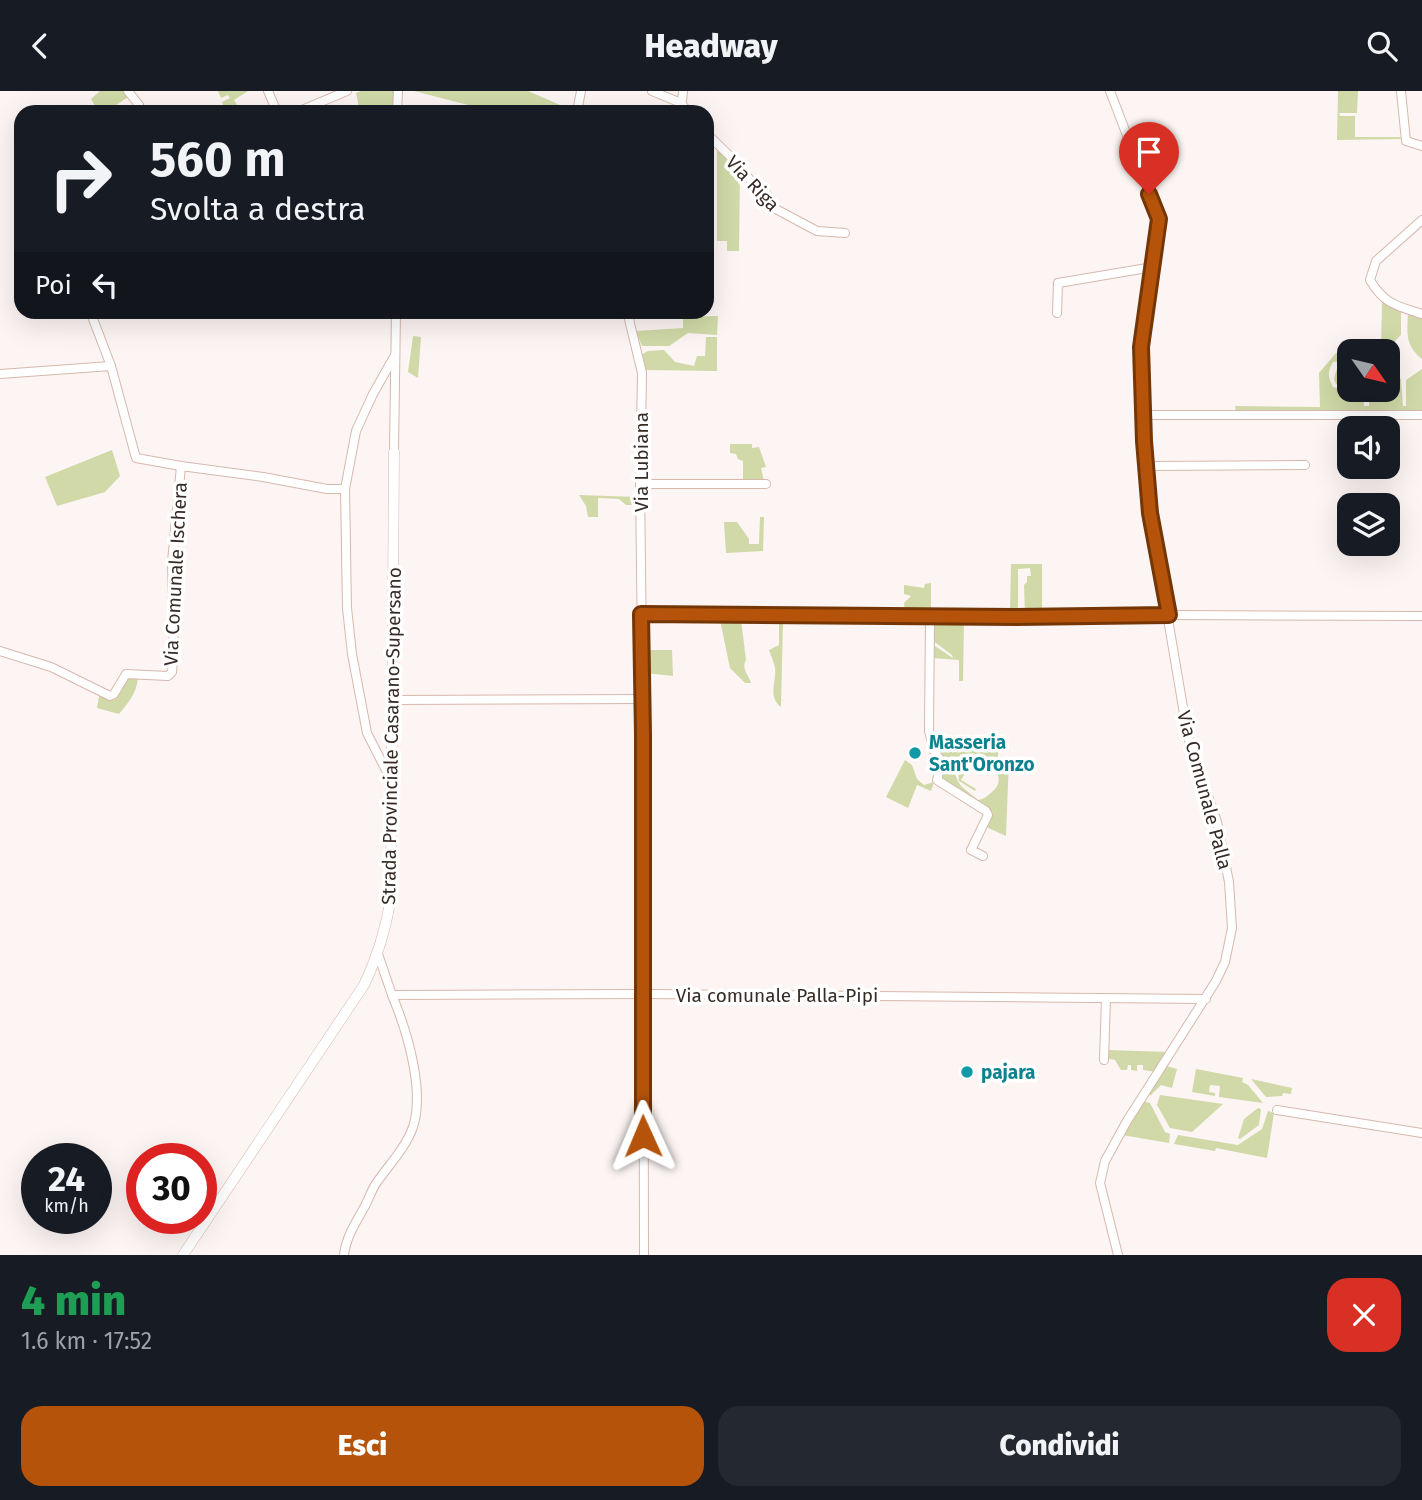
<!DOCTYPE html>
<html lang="it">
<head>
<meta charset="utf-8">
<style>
	:root { --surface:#171b24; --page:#242831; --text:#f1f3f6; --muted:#9ea1a6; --accent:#b45309 }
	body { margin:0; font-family:"Fira Sans",sans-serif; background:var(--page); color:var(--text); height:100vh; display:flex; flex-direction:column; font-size:26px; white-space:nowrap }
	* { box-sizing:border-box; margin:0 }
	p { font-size:23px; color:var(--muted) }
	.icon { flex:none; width:38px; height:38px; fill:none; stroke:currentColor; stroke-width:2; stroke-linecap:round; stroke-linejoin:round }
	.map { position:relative; height:1164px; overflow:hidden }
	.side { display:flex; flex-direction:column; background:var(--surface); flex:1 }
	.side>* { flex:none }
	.hud { position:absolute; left:14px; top:14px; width:700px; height:214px; border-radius:21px; box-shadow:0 7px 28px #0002; background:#171b24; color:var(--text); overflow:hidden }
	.needle { width:46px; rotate:124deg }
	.tools { position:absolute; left:1337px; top:248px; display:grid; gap:14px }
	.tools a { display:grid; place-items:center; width:63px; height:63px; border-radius:14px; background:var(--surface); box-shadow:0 7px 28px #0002; font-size:35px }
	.speed { position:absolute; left:21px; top:1052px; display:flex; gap:14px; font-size:35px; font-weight:700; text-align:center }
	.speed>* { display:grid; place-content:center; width:91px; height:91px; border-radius:50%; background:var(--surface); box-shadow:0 7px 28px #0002; line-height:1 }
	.speed small { font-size:18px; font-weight:400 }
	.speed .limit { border:10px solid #d22; background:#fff; color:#111 }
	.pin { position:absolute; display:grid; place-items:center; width:60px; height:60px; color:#fff; margin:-72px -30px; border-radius:50% 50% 50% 0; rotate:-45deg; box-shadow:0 0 7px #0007 }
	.pin .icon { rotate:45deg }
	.me { position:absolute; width:77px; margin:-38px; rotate:359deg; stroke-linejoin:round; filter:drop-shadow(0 0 5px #0008) }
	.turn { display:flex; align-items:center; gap:24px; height:147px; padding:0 21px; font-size:32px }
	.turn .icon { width:91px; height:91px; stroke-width:2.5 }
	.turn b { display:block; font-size:49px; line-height:60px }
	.then { display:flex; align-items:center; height:66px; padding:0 21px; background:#0003; gap:14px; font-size:26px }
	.round { display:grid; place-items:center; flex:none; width:74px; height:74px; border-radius:21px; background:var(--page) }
	.head { display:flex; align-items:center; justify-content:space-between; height:119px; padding:0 21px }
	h1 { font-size:42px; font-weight:800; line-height:52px; color:#1e9e55 }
	.action { display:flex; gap:14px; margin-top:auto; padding:14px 21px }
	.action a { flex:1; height:80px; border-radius:21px; background:var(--accent); color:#fff; font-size:28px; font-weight:800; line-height:80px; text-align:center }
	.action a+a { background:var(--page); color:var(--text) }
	header { display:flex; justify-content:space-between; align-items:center; height:91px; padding:0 21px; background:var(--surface); font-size:32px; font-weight:800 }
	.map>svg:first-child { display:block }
	.green { fill:#d0d9a7 }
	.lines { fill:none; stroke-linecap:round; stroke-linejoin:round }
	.minor-casing { stroke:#d7b8ac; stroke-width:10 }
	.major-casing { stroke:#d7b8ac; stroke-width:11 }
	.minor { stroke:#fff; stroke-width:8 }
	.major { stroke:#fff; stroke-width:10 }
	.route-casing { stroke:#753606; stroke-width:18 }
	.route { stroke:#b45309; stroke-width:12 }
	.culture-dot { fill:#0f9aa8; stroke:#fff; stroke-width:2.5 }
	.labels { text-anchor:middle; stroke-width:7; stroke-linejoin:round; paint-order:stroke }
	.street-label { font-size:19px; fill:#372b26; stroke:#fff }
	.culture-label { font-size:19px; font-weight:bold; fill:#0d838f; stroke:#fff; text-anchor:start }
</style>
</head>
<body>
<header><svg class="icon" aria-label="back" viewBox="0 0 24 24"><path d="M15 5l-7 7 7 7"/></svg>Headway<svg class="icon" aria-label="search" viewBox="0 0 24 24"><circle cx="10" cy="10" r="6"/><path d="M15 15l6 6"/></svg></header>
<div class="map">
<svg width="1422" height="1164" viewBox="0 0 1422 1164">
	<rect width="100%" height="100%" fill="#fcf5f3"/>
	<!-- green -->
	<g class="green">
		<path d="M 100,0 L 124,0 L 128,6 L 106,21 L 99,21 L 91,8 Z"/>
		<path d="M 218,0 L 265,0 L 248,0 L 234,9 L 241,21 L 226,21 L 222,11 L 230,7 L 228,4 L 221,7 Z"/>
		<path d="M 361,0 L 393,0 L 393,21 L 360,21 L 356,2 Z"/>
		<path d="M 414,0 L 528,0 L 574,20 L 467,21 L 468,14 Z"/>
		<path d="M 1338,0 L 1358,0 L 1357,22 L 1339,22 L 1340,25 L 1355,25 L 1355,46 L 1400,46 L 1401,48 L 1337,49 Z"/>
		<path d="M 717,57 L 740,80 L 739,160 L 727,160 L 727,150 L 717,150 Z"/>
		<path d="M 1382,210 L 1401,221 L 1401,244 L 1384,261 L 1381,261 Z"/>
		<path d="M 1408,222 L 1422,226 L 1422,268 C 1405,254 1407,243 1408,222 Z"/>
		<path d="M 718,225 L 717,244 L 688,242 L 669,255 L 642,255 L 636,240 L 683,237 L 683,226 Z"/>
		<path d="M 413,245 L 421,246 L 418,287 L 408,281 Z"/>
		<path d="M 706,246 L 717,246 L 717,280 L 645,279 L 641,264 L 648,260 L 664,259 L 675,271 L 694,275 L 697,265 L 705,265 Z"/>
		<path d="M 1336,262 L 1349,263 L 1349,280 L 1344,280 L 1343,291 L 1336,293 L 1334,288 L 1336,280 L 1342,276 L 1342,270 L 1333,271 C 1327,281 1328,286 1333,296 L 1363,301 L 1364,315 L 1369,315 L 1369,299 L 1388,299 L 1388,278 L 1401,288 L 1403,315 L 1406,315 L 1406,289 L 1422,278 L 1422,322 L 1236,322 L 1235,315 L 1320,316 L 1319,282 Z"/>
		<path d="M 730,353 L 752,353 L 752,357 L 759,356 L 766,376 L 761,377 L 764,390 L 743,390 L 743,370 L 738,368 L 736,363 L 730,362 Z"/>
		<path d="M 112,359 L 120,385 L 105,401 L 57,415 L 45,386 Z"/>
		<path d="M 579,404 L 638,406 L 638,411 L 635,414 L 626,414 L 619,408 L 598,407 L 598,426 L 588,426 L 586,415 Z"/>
		<path d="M 760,426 L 764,426 L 763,460 L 726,462 L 724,431 L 737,431 L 749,448 L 749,453 L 759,453 Z"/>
		<path d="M 1011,473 L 1042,473 L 1042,522 L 1025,522 L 1024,494 L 1027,491 L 1027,485 L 1031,485 L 1030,477 L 1018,478 L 1018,522 L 1010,521 Z"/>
		<path d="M 931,492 L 931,521 L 905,521 L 904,512 L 911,505 L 904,503 L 904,494 L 924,497 L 925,493 Z"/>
		<path d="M 932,528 L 964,528 L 963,590 L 959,590 L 959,569 L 932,567 L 932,553 L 953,567 L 952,564 L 932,549 Z"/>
		<path d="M 720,529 L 741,529 L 746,569 C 741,577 748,583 751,592 L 745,592 L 730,577 Z"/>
		<path d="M 783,530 L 781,616 C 767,605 777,591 775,577 C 774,571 771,565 769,559 L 779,554 L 779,531 Z"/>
		<path d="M 646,559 L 672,559 L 673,585 L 645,582 Z"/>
		<path d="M 129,585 L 138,587 C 136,603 129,611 119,623 L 97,617 L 99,605 L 115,609 L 122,592 Z"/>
		<path d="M 934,654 L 998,656 L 998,666 L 1009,667 L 1006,745 L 984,735 L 993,722 L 940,690 L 943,675 L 951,678 L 953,676 C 959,698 962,695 978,709 C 985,708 987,705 992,701 C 1007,689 994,672 980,665 L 944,667 Z"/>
		<path d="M 967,668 L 982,672 L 981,680 L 972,675 L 969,676 L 961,689 L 976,698 L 975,700 L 959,690 L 958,678 L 954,671 Z"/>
		<path d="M 905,669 L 912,674 L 917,688 L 924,694 L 934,691 L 931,700 L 917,694 L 908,717 L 886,706 Z"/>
		<path d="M 1107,959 L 1169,961 L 1156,981 L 1143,979 L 1143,974 L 1137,974 L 1137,980 L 1131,979 L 1131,974 L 1128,974 L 1127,979 L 1121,979 L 1115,969 L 1106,967 Z"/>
		<path d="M 1166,975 L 1177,978 L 1172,997 L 1161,994 L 1150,1005 L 1149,1000 Z"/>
		<path d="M 1196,978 L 1243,987 L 1242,991 L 1248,994 L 1263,1012 L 1219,1006 L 1220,995 L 1210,994 L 1209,1001 L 1215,1002 L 1215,1005 L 1192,1001 Z"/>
		<path d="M 1251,988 L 1292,997 L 1291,1003 L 1283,1002 L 1282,1005 L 1266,1006 Z"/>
		<path d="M 1160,1004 L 1223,1013 L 1192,1041 L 1170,1037 L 1157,1014 Z"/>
		<path d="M 1142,1010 L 1150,1012 L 1165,1041 L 1170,1043 L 1169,1052 L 1122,1044 Z"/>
		<path d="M 1258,1017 L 1261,1018 L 1259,1034 L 1240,1048 L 1238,1047 L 1244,1028 Z"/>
		<path d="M 1268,1020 L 1274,1022 L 1267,1067 L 1216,1057 L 1215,1060 L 1174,1053 L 1178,1044 L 1238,1054 L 1262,1038 Z"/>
	</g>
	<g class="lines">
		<defs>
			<g id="minor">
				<path d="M 128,0 L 139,14 L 140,21"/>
				<path d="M 268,0 L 277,21"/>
				<path d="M 652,0 L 681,12 L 688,21"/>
				<path d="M 1110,0 L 1159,128 L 1141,256 L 1146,375 L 1150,422 L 1188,646 L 1217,731 L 1229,791 L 1232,837 L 1225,871 L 1216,890 L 1127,1030 L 1105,1070 L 1100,1092 L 1118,1164"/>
				<path d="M 1401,0 L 1406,50 L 1422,55"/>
				<path d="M 297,21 L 347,0"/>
				<path d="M 397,21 L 398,0"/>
				<path d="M 577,21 L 581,0"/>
				<path d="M 681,21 L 683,0"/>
				<path d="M 707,43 L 735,70 L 751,90 L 767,104 L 772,116 L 817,140 L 845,142"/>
				<path d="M 1422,129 L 1376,170 L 1370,189 C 1384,213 1397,215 1422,223"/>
				<path d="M 90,220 L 111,275"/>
				<path d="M 627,220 L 642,282 L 640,393 L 643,644 L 644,1164"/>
				<path d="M 1057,222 L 1058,192 L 1153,176"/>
				<path d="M 0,283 L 111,275 L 136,367 L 181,375"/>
				<path d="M 1143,324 L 1422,324"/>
				<path d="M 394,361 L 396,220"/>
				<path d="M 1146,375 L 1305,374"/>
				<path d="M 640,393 L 766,393"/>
				<path d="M 345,398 L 347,517 L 352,563 L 367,642 L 391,689"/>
				<path d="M 641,523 L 1016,526 L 1169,524 L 1422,525"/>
				<path d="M 930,525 L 929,640 L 934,660 L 942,671 L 937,689 L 986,720 L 988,724 L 971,759 L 983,765"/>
				<path d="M 0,560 L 51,576 L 110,605 L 114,603 L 126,583 L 168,585 L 172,581 L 174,561 L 172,471 L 181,375 L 263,386 L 327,398 L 345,398 L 356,340 L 373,303 L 395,264"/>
				<path d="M 394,609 L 642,608"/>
				<path d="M 378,863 L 392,904 L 642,903 L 1206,908"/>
				<path d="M 1104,969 L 1106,907"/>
				<path d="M 1277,1019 L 1422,1042"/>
				<path d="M 344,1164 C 346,1146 356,1131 365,1115 C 369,1107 372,1098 377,1091 C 389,1074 406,1056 413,1036 C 425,999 407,940 392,904"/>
			</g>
			<path id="major" d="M 183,1164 L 364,894 C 378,865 386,837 391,806 L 394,361"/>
		</defs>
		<!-- minor casing -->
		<use href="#minor" class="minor-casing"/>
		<!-- major casing -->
		<use href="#major" class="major-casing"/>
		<!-- minor -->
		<use href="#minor" class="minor"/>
		<!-- major -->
		<use href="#major" class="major"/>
	</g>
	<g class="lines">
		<defs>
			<path id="route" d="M 643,1045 L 643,644 L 641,523 L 1016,526 L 1169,524 L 1150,422 L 1144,350 L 1141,256 L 1159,128 L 1149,103"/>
		</defs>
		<!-- route casing -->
		<use href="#route" class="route-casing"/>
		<!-- route -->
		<use href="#route" class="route"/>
	</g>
	<!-- markers -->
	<g class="culture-dot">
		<circle cx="915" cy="662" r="7"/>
		<circle cx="967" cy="981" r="7"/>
	</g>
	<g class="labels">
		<!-- street labels -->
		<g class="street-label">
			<text transform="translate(753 92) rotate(47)" y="7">Via Riga</text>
			<text transform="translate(641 371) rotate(-90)" y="7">Via Lubiana</text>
			<text transform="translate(175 483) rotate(-87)" y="7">Via Comunale Ischera</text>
			<text transform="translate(391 645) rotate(-89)" y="7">Strada Provinciale Casarano-Supersano</text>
			<text transform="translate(1205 699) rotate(75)" y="7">Via Comunale Palla</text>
			<text x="777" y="911">Via comunale Palla-Pipi</text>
		</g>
		<!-- culture labels -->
		<g class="culture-label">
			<text x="929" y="658">Masseria<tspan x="929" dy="22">Sant'Oronzo</tspan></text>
			<text x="981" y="988">pajara</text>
		</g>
	</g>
</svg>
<div class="tools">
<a><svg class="needle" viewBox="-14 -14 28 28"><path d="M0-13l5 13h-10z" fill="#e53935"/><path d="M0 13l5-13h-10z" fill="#9ea1a6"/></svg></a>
<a><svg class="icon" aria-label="sound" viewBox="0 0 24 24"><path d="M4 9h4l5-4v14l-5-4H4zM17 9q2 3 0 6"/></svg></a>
<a><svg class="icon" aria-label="layers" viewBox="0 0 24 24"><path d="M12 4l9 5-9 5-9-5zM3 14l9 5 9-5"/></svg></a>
</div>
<div class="speed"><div>24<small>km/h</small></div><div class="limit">30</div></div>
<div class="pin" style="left:1149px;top:103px;background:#d93025"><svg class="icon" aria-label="arrive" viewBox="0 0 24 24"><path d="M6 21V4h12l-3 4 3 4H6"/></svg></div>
<svg class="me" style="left:643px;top:1045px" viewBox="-20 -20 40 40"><path d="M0-17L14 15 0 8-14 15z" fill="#b45309" stroke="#fff" stroke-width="4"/></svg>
<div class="hud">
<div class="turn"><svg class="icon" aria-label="right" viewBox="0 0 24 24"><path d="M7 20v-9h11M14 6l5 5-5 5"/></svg><div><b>560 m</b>Svolta a destra</div></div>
<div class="then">Poi<svg class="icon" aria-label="left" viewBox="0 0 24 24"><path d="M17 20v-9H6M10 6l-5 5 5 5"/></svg></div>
</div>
</div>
<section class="side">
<div class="head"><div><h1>4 min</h1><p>1.6 km · 17:52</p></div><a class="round" style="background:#d93025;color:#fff"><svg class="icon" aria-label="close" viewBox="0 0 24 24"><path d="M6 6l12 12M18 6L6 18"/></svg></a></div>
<div class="action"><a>Esci</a><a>Condividi</a></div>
</section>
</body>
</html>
